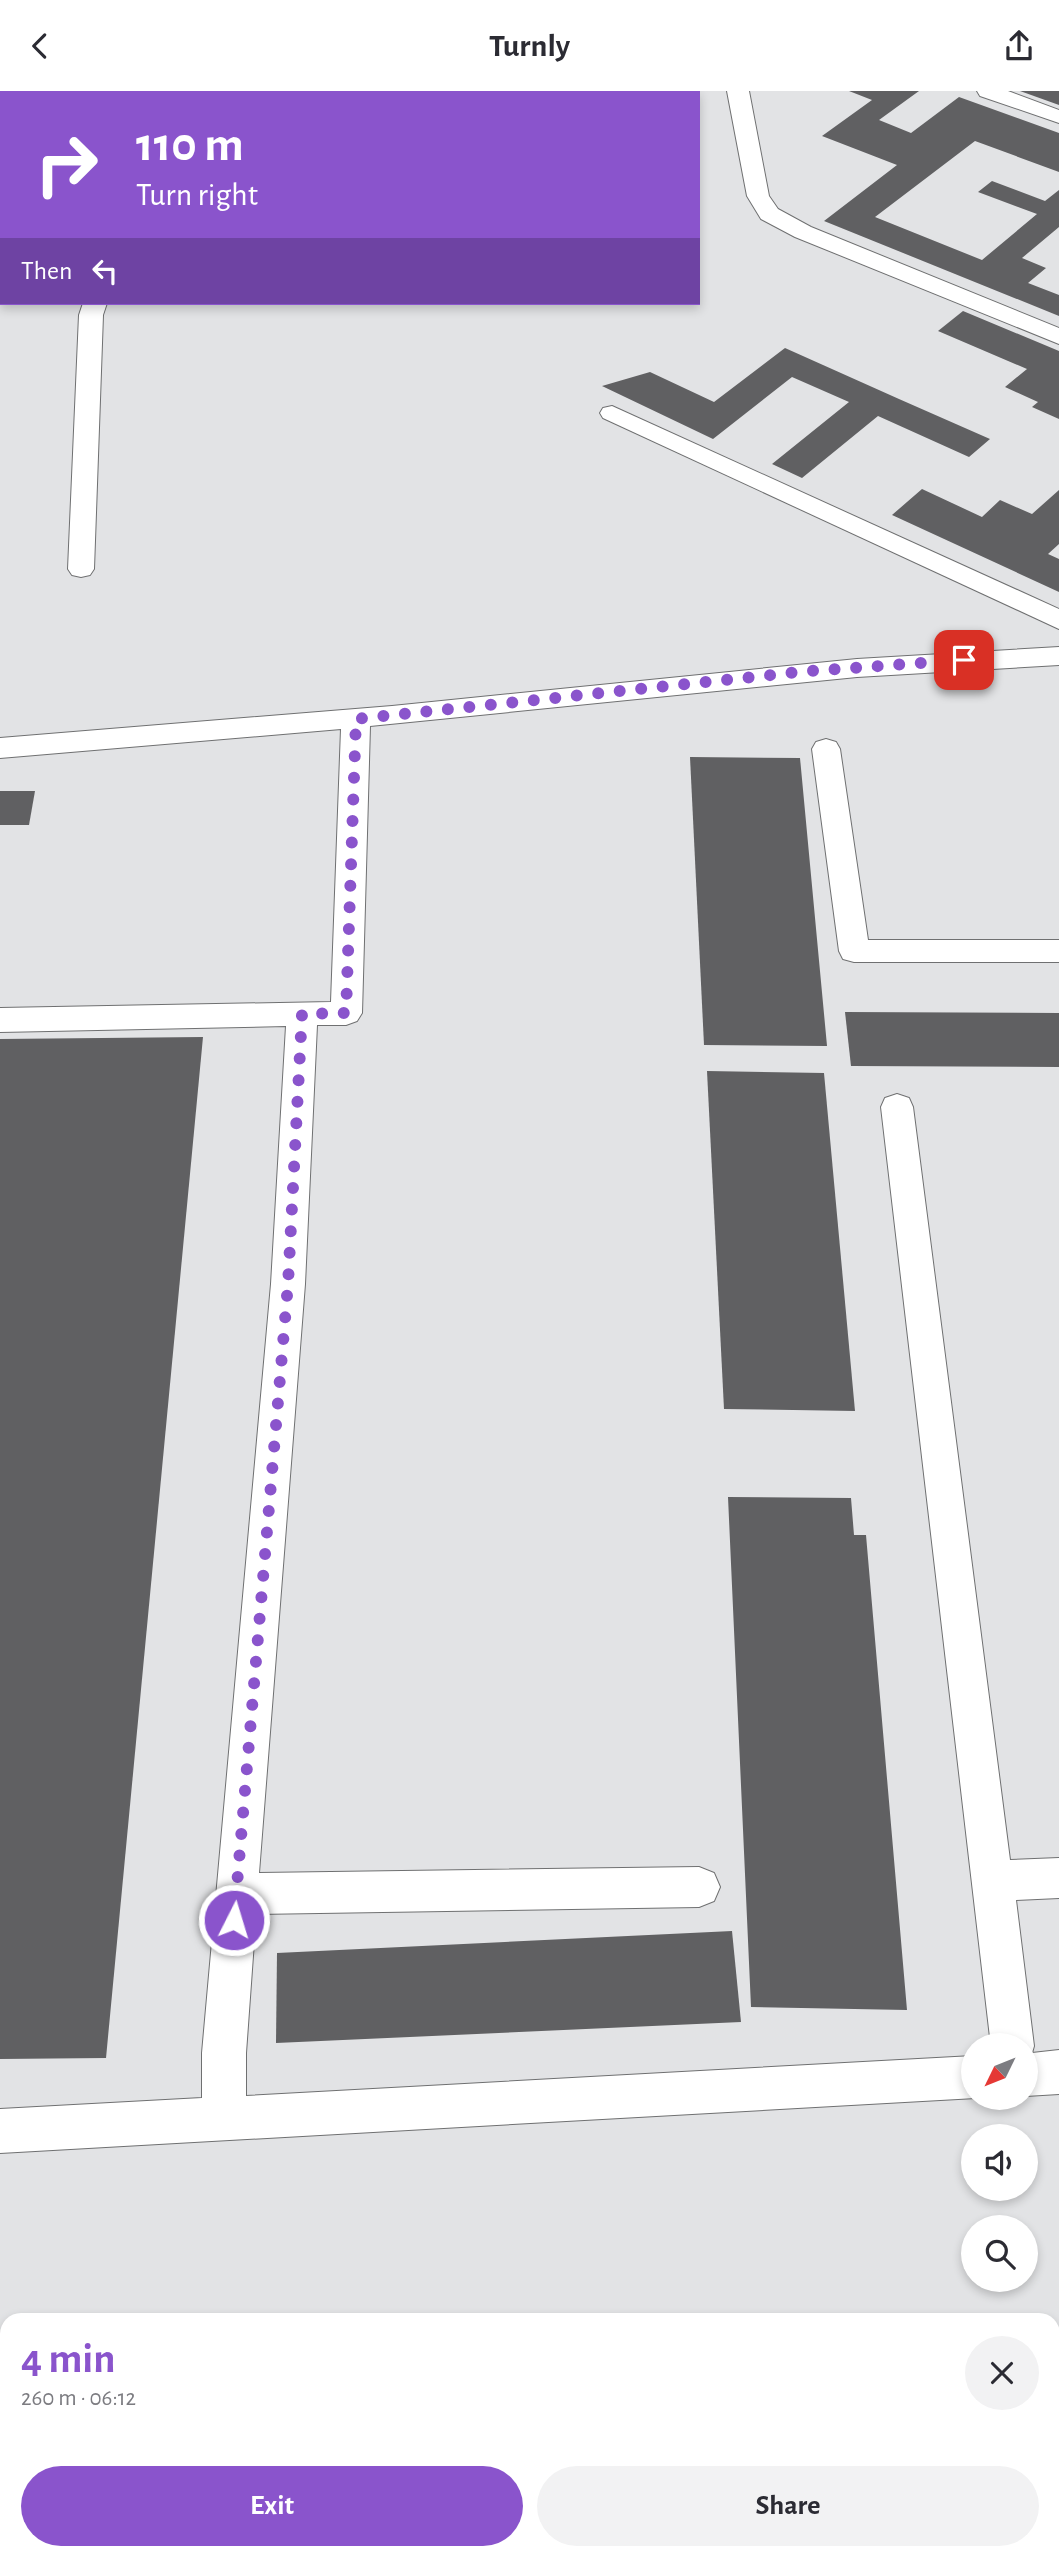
<!DOCTYPE html>
<html lang="en">
<head>
<meta charset="utf-8">
<style>
	:root { --surface:#fff; --page:#f2f2f3; --text:#2b2b33; --muted:#7c7c81; --accent:#8a54cc }
	body { margin:0; font-family:"Alegreya Sans",sans-serif; background:var(--page); color:var(--text); height:100vh; display:flex; flex-direction:column; font-size:26px; white-space:nowrap }
	* { box-sizing:border-box; margin:0 }
	p { font-size:23px; color:var(--muted) }
	.icon { flex:none; width:38px; height:38px; fill:none; stroke:currentColor; stroke-width:2; stroke-linecap:round; stroke-linejoin:round }
	.map { position:relative; flex:1; overflow:hidden }
	.drawer { position:absolute; left:0px; top:2222px; width:1060px; height:247px; display:flex; flex-direction:column; background:var(--surface); border-radius:21px 21px 0 0; box-shadow:0 4px 10px #0003 }
	.drawer>* { flex:none }
	.banner { position:absolute; left:0px; top:0px; width:700px; height:214px; box-shadow:0 4px 10px #0003; background:#8a54cc; color:#fff; overflow:hidden }
	.needle { width:46px; rotate:227deg }
	.controls { position:absolute; left:961px; top:1942px; display:grid; gap:14px }
	.controls a { display:grid; place-items:center; width:77px; height:77px; border-radius:50%; background:var(--surface); box-shadow:0 4px 10px #0003; font-size:35px }
	.pin { position:absolute; display:grid; place-items:center; width:60px; height:60px; color:#fff; margin:-30px; border-radius:14px; box-shadow:0 4px 10px #0006 }
	.me { position:absolute; width:77px; margin:-38px; rotate:5deg; stroke-linejoin:round; filter:drop-shadow(0 0 5px #0008) }
	.turn { display:flex; align-items:center; gap:24px; height:147px; padding:0 21px; font-size:32px }
	.turn .icon { width:91px; height:91px; stroke-width:2.5 }
	.turn b { display:block; font-size:49px; line-height:60px }
	.then { display:flex; align-items:center; height:66px; padding:0 21px; background:#0003; gap:14px; font-size:26px }
	.round { display:grid; place-items:center; flex:none; width:74px; height:74px; border-radius:37px; background:var(--page) }
	.head { display:flex; align-items:center; justify-content:space-between; height:119px; padding:0 21px }
	h1 { font-size:42px; font-weight:600; line-height:52px; color:var(--accent) }
	.button { display:flex; gap:14px; margin-top:auto; padding:14px 21px }
	.button a { flex:1; height:80px; border-radius:42px; background:var(--accent); color:#fff; font-size:28px; font-weight:600; line-height:80px; text-align:center }
	.button a+a { background:var(--page); color:var(--text) }
	header { display:flex; justify-content:space-between; align-items:center; height:91px; padding:0 21px; background:var(--surface); font-size:32px; font-weight:600 }
	.map>svg:first-child { display:block }
	.building { fill:#606062 }
	.lines { fill:none; stroke-linecap:round; stroke-linejoin:round }
	.lane-casing { stroke:#6f7071; stroke-width:2 }
	.lane { fill:#fff; fill-rule:evenodd }
	.route { stroke:#8a54cc; stroke-width:12; stroke-dasharray:0 21.6 }
</style>
</head>
<body>
<header><svg class="icon" aria-label="back" viewBox="0 0 24 24"><path d="M15 5l-7 7 7 7"/></svg>Turnly<svg class="icon" aria-label="share" viewBox="0 0 24 24"><path d="M12 15V3M7 8l5-5 5 5M5 13v7h14v-7"/></svg></header>
<div class="map">
<svg width="1059" height="2469" viewBox="0 0 1059 2469">
	<rect width="100%" height="100%" fill="#e2e3e5"/>
	<!-- building -->
	<g class="building">
		<path d="M 849,0 L 919,0 L 879,29 L 911,42 L 959,6 L 1059,42 L 1059,81 L 975,50 L 875,126 L 982,169 L 1037,123 L 978,101 L 992,90 L 1045,110 L 1059,99 L 1059,136 L 1022,167 L 1046,177 L 1028,192 L 1059,204 L 1059,225 L 824,130 L 897,74 L 822,45 L 872,9 Z"/>
		<path d="M 1020,0 L 1059,0 L 1059,14 Z"/>
		<path d="M 963,220 L 1059,260 L 1059,328 L 1032,316 L 1038,311 L 1005,296 L 1027,278 L 938,240 Z"/>
		<path d="M 785,257 L 899,308 L 990,348 L 969,366 L 878,325 L 802,387 L 772,373 L 849,311 L 792,286 L 713,348 L 602,295 L 650,281 L 714,311 Z"/>
		<path d="M 922,398 L 982,426 L 1000,409 L 1032,423 L 1059,399 L 1059,453 L 1048,463 L 1059,468 L 1059,501 L 892,424 Z"/>
		<path d="M 690,666 L 800,667 L 827,955 L 704,954 Z"/>
		<path d="M 0,700 L 35,700 L 29,734 L 0,734 Z"/>
		<path d="M 845,921 L 1059,922 L 1059,976 L 851,975 Z"/>
		<path d="M 203,946 L 106,1967 L 0,1968 L 0,948 Z"/>
		<path d="M 707,980 L 824,982 L 855,1320 L 724,1318 Z"/>
		<path d="M 728,1406 L 851,1407 L 854,1444 L 866,1444 L 907,1919 L 751,1916 Z"/>
		<path d="M 732,1840 L 741,1931 L 276,1952 L 277,1862 Z"/>
	</g>
	<g class="lines">
		<defs>
			<g id="lane">
				<path d="M 727,0 L 749,0 L 769,105 L 778,118 L 811,136 L 1059,237 L 1059,253 L 795,146 L 761,128 L 747,105 Z"/>
				<path d="M 977,0 L 1008,0 L 1059,19 L 1059,32 L 980,5 Z"/>
				<rect x="0" y="51" width="2" height="14"/>
				<path d="M 83,212 L 107,212 L 103,224 L 94,478 L 90,484 L 81,486 L 72,484 L 68,478 L 79,224 Z"/>
				<path d="M 612,315 L 1059,518 L 1059,538 L 603,327 L 600,322 L 603,317 Z"/>
				<path d="M 1059,556 L 1059,574 L 857,586 L 370,635 L 362,922 L 357,930 L 346,934 L 317,934 L 305,1193 L 259,1782 L 699,1776 L 714,1782 L 720,1796 L 714,1810 L 699,1816 L 256,1823 L 246,1962 L 246,2005 L 973,1965 L 973,2007 L 976,2007 L 0,2062 L 0,2018 L 202,2007 L 202,1962 L 271,1193 L 286,935 L 0,941 L 0,917 L 331,911 L 341,638 L 0,667 L 0,647 L 392,615 L 857,568 Z"/>
				<path d="M 826,648 L 836,651 L 840,658 L 868,849 L 1059,849 L 1059,871 L 854,871 L 843,868 L 839,860 L 812,658 L 816,651 Z"/>
				<path d="M 897,1003 L 909,1007 L 913,1016 L 1010,1769 L 1059,1767 L 1059,1807 L 1016,1809 L 1034,1955 L 1032,1962 L 1059,1959 L 1059,2003 L 1026,2005 L 1026,1955 L 991,1955 L 881,1016 L 885,1007 Z"/>
			</g>
		</defs>
		<!-- lane casing -->
		<use href="#lane" class="lane-casing"/>
		<!-- lane -->
		<use href="#lane" class="lane"/>
	</g>
	<g class="lines">
		<!-- route -->
		<path class="route" d="M 234,1829 L 288,1193 L 302,923 L 346,922 L 356,628 L 809,580 L 964,569"/>
	</g>
</svg>
<div class="controls">
<a><svg class="needle" viewBox="-14 -14 28 28"><path d="M0-13l5 13h-10z" fill="#e53935"/><path d="M0 13l5-13h-10z" fill="#7c7c81"/></svg></a>
<a><svg class="icon" aria-label="sound" viewBox="0 0 24 24"><path d="M4 9h4l5-4v14l-5-4H4zM17 9q2 3 0 6"/></svg></a>
<a><svg class="icon" aria-label="search" viewBox="0 0 24 24"><circle cx="10" cy="10" r="6"/><path d="M15 15l6 6"/></svg></a>
</div>
<div class="pin" style="left:964px;top:569px;background:#d93025"><svg class="icon" aria-label="arrive" viewBox="0 0 24 24"><path d="M6 21V4h12l-3 4 3 4H6"/></svg></div>
<svg class="me" style="left:234px;top:1829px" viewBox="-20 -20 40 40"><circle r="17" fill="#8a54cc" stroke="#fff" stroke-width="3"/><path d="M0-11L8 9 0 5-8 9z" fill="#fff"/></svg>
<div class="banner">
<div class="turn"><svg class="icon" aria-label="right" viewBox="0 0 24 24"><path d="M7 20v-9h11M14 6l5 5-5 5"/></svg><div><b>110 m</b>Turn right</div></div>
<div class="then">Then<svg class="icon" aria-label="left" viewBox="0 0 24 24"><path d="M17 20v-9H6M10 6l-5 5 5 5"/></svg></div>
</div>
<section class="drawer">
<div class="head"><div><h1>4 min</h1><p>260 m · 06:12</p></div><a class="round"><svg class="icon" aria-label="close" viewBox="0 0 24 24"><path d="M6 6l12 12M18 6L6 18"/></svg></a></div>
<div class="button"><a>Exit</a><a>Share</a></div>
</section>
</div>
</body>
</html>
